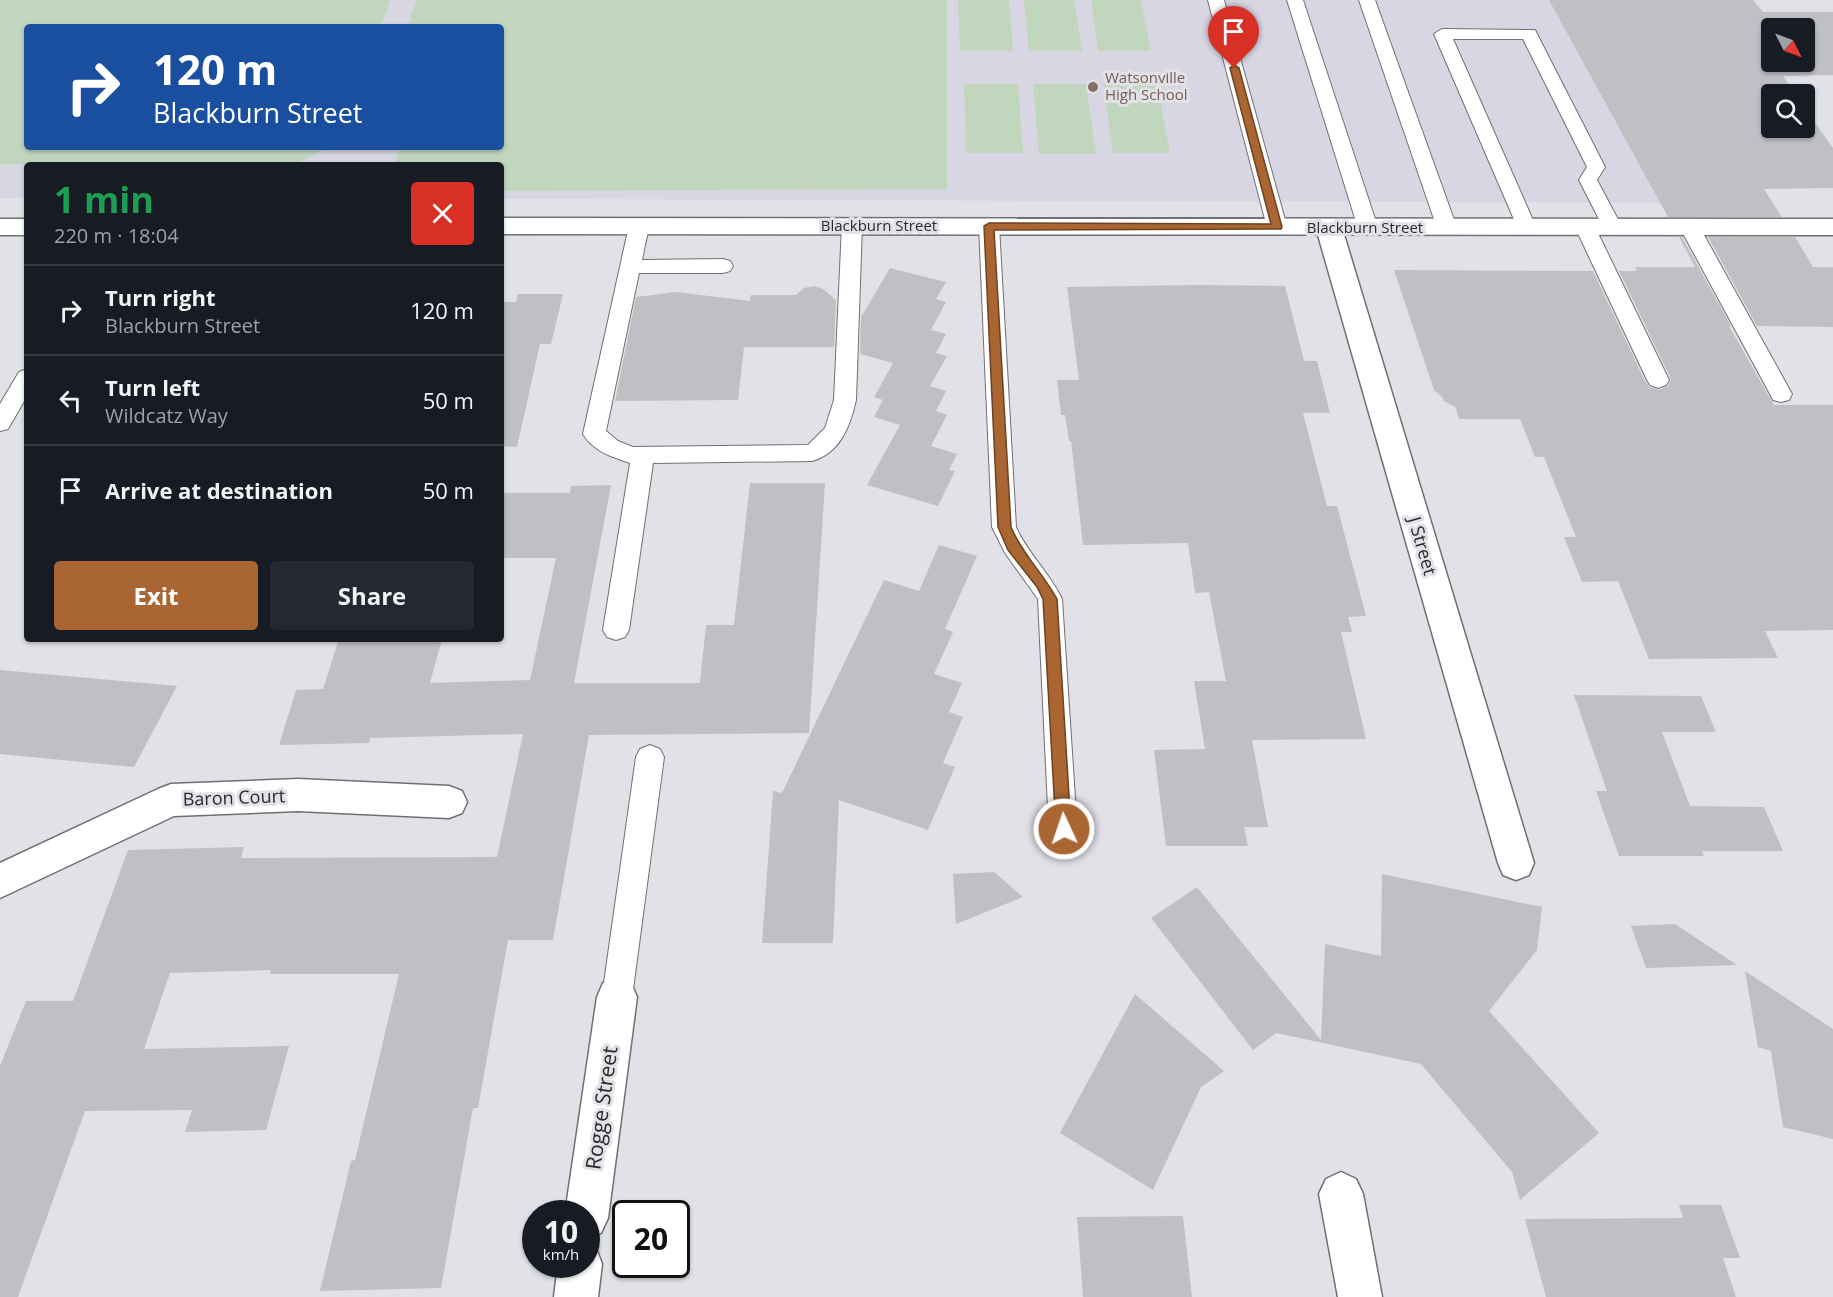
<!DOCTYPE html>
<html lang="en">
<head>
<meta charset="utf-8">
<style>
	:root { --surface:#171b24; --page:#242831; --text:#f1f3f6; --muted:#9ea1a6; --line:#363941; --accent:#a96633 }
	body { margin:0; font-family:"Open Sans",sans-serif; background:var(--page); color:var(--text); height:100vh; display:flex; flex-direction:column; font-size:22px; white-space:nowrap }
	* { box-sizing:border-box; margin:0 }
	p { font-size:20px; color:var(--muted) }
	.icon { flex:none; width:33px; height:33px; fill:none; stroke:currentColor; stroke-width:2; stroke-linecap:round; stroke-linejoin:round }
	.map { position:relative; flex:1; overflow:hidden }
	.panel { position:absolute; left:24px; top:162px; width:480px; height:480px; display:flex; flex-direction:column; background:var(--surface); border-radius:6px; box-shadow:0 2px 4px #0004 }
	.panel>* { flex:none }
	.hud { position:absolute; left:24px; top:24px; width:480px; height:126px; border-radius:6px; box-shadow:0 2px 4px #0004; background:#1a4fa0; color:#fff; overflow:hidden }
	.needle { width:39px; rotate:132deg }
	.tools { position:absolute; left:1761px; top:18px; display:grid; gap:12px }
	.tools a { display:grid; place-items:center; width:54px; height:54px; border-radius:6px; background:var(--surface); box-shadow:0 2px 4px #0004; font-size:30px }
	.speed { position:absolute; left:522px; top:1200px; display:flex; gap:12px; font-size:30px; font-weight:700; text-align:center }
	.speed>* { display:grid; place-content:center; width:78px; height:78px; border-radius:50%; background:var(--surface); box-shadow:0 2px 4px #0004; line-height:1 }
	.speed small { font-size:15px; font-weight:400 }
	.speed .limit { border:3px solid #111; border-radius:9px; background:#fff; color:#111 }
	.pin { position:absolute; display:grid; place-items:center; width:51px; height:51px; color:#fff; margin:-62px -26px; border-radius:50% 50% 50% 0; rotate:-45deg; box-shadow:0 0 6px #0007 }
	.pin .icon { rotate:45deg }
	.me { position:absolute; width:66px; margin:-33px; rotate:357deg; stroke-linejoin:round; filter:drop-shadow(0 0 4px #0008) }
	.turn { display:flex; align-items:center; gap:21px; height:126px; padding:0 30px; font-size:27px }
	.turn .icon { width:78px; height:78px; stroke-width:2.5 }
	.turn b { display:block; font-size:42px; line-height:51px }
	.round { display:grid; place-items:center; flex:none; width:63px; height:63px; border-radius:6px; background:var(--page) }
	.head { display:flex; align-items:center; justify-content:space-between; height:102px; padding:0 30px }
	h1 { font-size:36px; font-weight:700; line-height:45px; color:#1e9e55 }
	.primary-button { display:flex; gap:12px; margin-top:auto; padding:12px 30px }
	.primary-button a { flex:1; height:69px; border-radius:6px; background:var(--accent); color:#fff; font-size:24px; font-weight:700; line-height:69px; text-align:center }
	.primary-button a+a { background:var(--page); color:var(--text) }
	ul { padding:0; list-style:none }
	li { display:flex; align-items:center; gap:18px; height:90px; padding:0 30px; border-top:2px solid var(--line) }
	li div { flex:1 }
	li b { display:block; font-size:22px }
	li em { font-style:normal }
	.map>svg:first-child { display:block }
	.built { fill:#d8d6e3; fill-rule:evenodd }
	.green { fill:#c0d7be }
	.building { fill:#c0bfc4; fill-rule:evenodd }
	.lines { fill:none; stroke-linecap:round; stroke-linejoin:round }
	.service-casing { stroke:#707074; stroke-width:2 }
	.minor-casing { stroke:#707074; stroke-width:3 }
	.tertiary-casing { stroke:#707074; stroke-width:3 }
	.service { fill:#fff; fill-rule:evenodd }
	.minor { fill:#fff; fill-rule:evenodd }
	.tertiary { fill:#fff; fill-rule:evenodd }
	.route { fill:#a96633; stroke:#6e4221; stroke-width:1.5 }
	.education-dot { fill:#8d6e63; stroke:#e2e1e7; stroke-width:2 }
	.labels { text-anchor:middle; stroke-width:6; stroke-linejoin:round; paint-order:stroke }
	.far-education-label { font-size:15px; fill:#785e54; stroke:#e2e1e7; text-anchor:start }
	.far-street-label { font-size:15px; fill:#2b2a2c; stroke:#e2e1e7 }
	.street-label { font-size:18px; fill:#2b2a2c; stroke:#e2e1e7 }
	.near-street-label { font-size:21px; fill:#2b2a2c; stroke:#e2e1e7 }
</style>
</head>
<body>
<div class="map">
<svg width="1833" height="1297" viewBox="0 0 1833 1297">
	<rect width="100%" height="100%" fill="#e2e1e7"/>
	<!-- built -->
	<path class="built" d="M 0,0 L 1634,0 L 1755,203 L 501,199 L 501,165 L 27,165 L 27,198 L 0,198 ZM 27,27 L 501,27 L 501,147 L 27,147 Z"/>
	<!-- green -->
	<g class="green">
		<path d="M 0,0 L 390,0 L 381,27 L 27,27 L 27,147 L 329,147 L 301,161 L 276,165 L 0,164 Z"/>
		<path d="M 416,0 L 947,0 L 947,189 L 501,191 L 501,165 L 393,165 L 401,147 L 501,147 L 501,27 L 408,27 Z"/>
		<path d="M 958,0 L 1009,0 L 1013,51 L 960,51 Z"/>
		<path d="M 1024,0 L 1074,0 L 1082,51 L 1029,51 Z"/>
		<path d="M 1091,0 L 1141,0 L 1151,51 L 1098,51 Z"/>
		<path d="M 964,84 L 1018,84 L 1023,153 L 966,153 Z"/>
		<path d="M 1033,84 L 1086,84 L 1096,154 L 1039,154 Z"/>
		<path d="M 1103,84 L 1157,84 L 1170,153 L 1113,153 Z"/>
	</g>
	<!-- building -->
	<g class="building">
		<path d="M 1549,0 L 1753,0 L 1763,12 L 1833,12 L 1833,75 L 1783,76 L 1796,94 L 1772,94 L 1772,128 L 1804,128 L 1804,107 L 1833,148 L 1833,188 L 1764,189 L 1782,217 L 1668,217 ZM 1772,28 L 1804,28 L 1804,62 L 1772,62 Z"/>
		<path d="M 1679,237 L 1682,237 L 1731,326 L 1729,326 L 1774,405 L 1833,405 L 1833,630 L 1765,631 L 1778,658 L 1649,659 L 1618,581 L 1582,582 L 1564,537 L 1576,537 L 1544,457 L 1535,457 L 1520,419 L 1459,419 L 1456,408 L 1444,401 L 1442,397 L 1434,390 L 1394,270 L 1593,271 L 1645,381 L 1649,387 L 1659,390 L 1668,386 L 1671,379 L 1619,271 L 1637,271 L 1635,267 L 1695,267 Z"/>
		<path d="M 1708,237 L 1795,237 L 1813,267 L 1833,267 L 1833,327 L 1757,326 Z"/>
		<path d="M 890,268 L 946,282 L 936,299 L 946,302 L 931,330 L 946,334 L 936,353 L 947,356 L 930,386 L 946,391 L 936,411 L 947,415 L 931,446 L 957,454 L 949,470 L 955,471 L 938,506 L 867,485 L 900,425 L 874,417 L 883,400 L 874,397 L 893,363 L 860,354 L 861,317 Z"/>
		<path d="M 1199,285 L 1285,286 L 1304,361 L 1317,361 L 1330,413 L 1303,413 L 1327,506 L 1337,506 L 1366,616 L 1348,617 L 1352,632 L 1341,632 L 1366,739 L 1252,740 L 1268,827 L 1244,827 L 1248,846 L 1166,846 L 1154,750 L 1205,749 L 1194,681 L 1226,681 L 1209,592 L 1195,593 L 1188,543 L 1083,545 L 1071,441 L 1069,441 L 1065,415 L 1061,415 L 1057,380 L 1079,380 L 1067,287 Z"/>
		<path d="M 814,286 L 823,289 L 836,300 L 834,347 L 744,347 L 738,400 L 615,401 L 636,297 L 676,292 L 750,301 L 751,295 L 796,295 L 804,288 Z"/>
		<path d="M 518,294 L 563,294 L 551,344 L 540,344 L 517,447 L 501,446 L 501,302 L 516,302 Z"/>
		<path d="M 750,483 L 825,483 L 809,733 L 589,735 L 553,940 L 508,940 L 478,1108 L 473,1108 L 441,1288 L 320,1291 L 351,1161 L 355,1160 L 399,974 L 270,974 L 271,970 L 170,973 L 144,1049 L 289,1046 L 266,1130 L 185,1132 L 192,1110 L 85,1111 L 18,1297 L 0,1297 L 0,1066 L 26,1001 L 73,1001 L 128,850 L 244,847 L 241,858 L 497,857 L 523,734 L 370,738 L 369,743 L 279,745 L 296,690 L 323,689 L 339,639 L 442,639 L 430,683 L 530,680 L 556,558 L 501,558 L 501,493 L 570,493 L 571,486 L 611,485 L 574,683 L 700,683 L 706,625 L 734,625 Z"/>
		<path d="M 939,545 L 977,556 L 945,629 L 953,632 L 934,674 L 962,683 L 949,712 L 963,717 L 943,763 L 955,767 L 928,830 L 839,800 L 833,943 L 762,943 L 773,791 L 782,793 L 884,580 L 919,591 Z"/>
		<path d="M 0,670 L 177,686 L 134,767 L 0,754 Z"/>
		<path d="M 1574,695 L 1701,696 L 1716,732 L 1662,732 L 1690,806 L 1764,807 L 1783,851 L 1702,851 L 1704,856 L 1619,856 L 1596,791 L 1607,791 Z"/>
		<path d="M 994,872 L 1023,897 L 956,924 L 953,874 Z"/>
		<path d="M 1382,874 L 1542,907 L 1537,950 L 1489,1011 L 1599,1133 L 1520,1200 L 1512,1172 L 1421,1064 L 1276,1033 L 1253,1050 L 1151,918 L 1197,887 L 1321,1040 L 1325,944 L 1381,956 Z"/>
		<path d="M 1675,924 L 1737,965 L 1646,968 L 1631,926 Z"/>
		<path d="M 1745,971 L 1833,1029 L 1833,1139 L 1783,1127 L 1771,1051 L 1758,1047 Z"/>
		<path d="M 1135,994 L 1224,1071 L 1201,1087 L 1153,1190 L 1060,1133 Z"/>
		<path d="M 1679,1205 L 1721,1205 L 1740,1258 L 1723,1258 L 1736,1297 L 1546,1297 L 1525,1219 L 1683,1218 Z"/>
		<path d="M 1183,1216 L 1192,1297 L 1083,1297 L 1077,1217 Z"/>
	</g>
	<g class="lines">
		<defs>
			<g id="service">
				<path d="M 1208,0 L 1224,0 L 1287,227 L 1284,231 L 1277,233 L 1270,231 L 1267,227 Z"/>
				<path d="M 1287,0 L 1303,0 L 1378,228 L 1375,232 L 1368,234 L 1361,232 L 1358,228 Z"/>
				<path d="M 1359,0 L 1375,0 L 1457,228 L 1454,232 L 1447,234 L 1440,232 L 1437,228 Z"/>
				<path d="M 1442,29 L 1535,30 L 1605,167 L 1597,180 L 1622,227 L 1619,231 L 1612,233 L 1605,231 L 1579,180 L 1587,167 L 1523,39 L 1453,39 L 1536,227 L 1533,231 L 1526,233 L 1519,231 L 1434,34 Z"/>
				<path d="M 852,219 L 859,221 L 862,225 L 856,400 C 850,427 840,453 812,461 L 653,463 L 629,630 L 625,637 L 616,640 L 607,637 L 603,630 L 630,463 C 612,457 593,451 583,434 L 629,226 L 632,222 L 639,220 L 646,222 L 649,226 L 642,260 L 723,259 L 730,261 L 733,266 L 730,271 L 723,273 L 639,273 L 606,431 L 618,441 L 633,447 L 808,445 L 825,428 L 834,400 L 842,225 L 845,221 Z"/>
				<path d="M 989,220 L 996,222 L 999,226 L 1016,527 C 1027,553 1050,573 1062,599 L 1077,829 L 1073,838 L 1063,842 L 1053,838 L 1049,829 L 1038,599 L 1005,553 L 992,527 L 979,226 L 982,222 Z"/>
				<path d="M 1689,220 L 1696,222 L 1699,226 L 1792,394 L 1789,400 L 1781,402 L 1773,400 L 1770,394 L 1679,226 L 1682,222 Z"/>
				<path d="M 1585,221 L 1592,223 L 1595,227 L 1669,380 L 1666,385 L 1658,388 L 1650,385 L 1647,380 L 1575,227 L 1578,223 Z"/>
				<path d="M 27,369 L 27,396 L 8,429 L 0,431 L 0,404 L 19,372 Z"/>
				<path d="M 650,745 L 660,749 L 664,757 L 632,997 L 628,1008 L 617,1012 L 606,1008 L 602,997 L 636,757 L 640,749 Z"/>
			</g>
			<g id="minor">
				<path d="M 1329,220 L 1338,222 L 1342,228 L 1534,863 L 1529,875 L 1516,880 L 1503,875 L 1498,863 L 1316,228 L 1320,222 Z"/>
				<path d="M 298,779 L 449,786 L 462,791 L 467,802 L 462,813 L 449,818 L 298,811 L 174,816 L 0,898 L 0,863 L 158,789 L 171,784 Z"/>
				<path d="M 617,977 L 631,983 L 637,997 L 608,1218 L 601,1233 L 586,1240 L 586,1214 L 565,1214 L 597,997 L 603,983 Z"/>
				<path d="M 1341,1172 L 1356,1179 L 1363,1194 L 1382,1297 L 1338,1297 L 1319,1194 L 1326,1179 Z"/>
				<path d="M 586,1245 L 596,1248 L 602,1264 L 598,1297 L 554,1297 L 558,1264 L 586,1264 Z"/>
			</g>
			<g id="tertiary">
				<path d="M 501,218 L 1833,219 L 1833,235 L 501,234 Z"/>
				<rect x="0" y="219" width="27" height="16"/>
			</g>
		</defs>
		<!-- service casing -->
		<use href="#service" class="service-casing"/>
		<!-- minor casing -->
		<use href="#minor" class="minor-casing"/>
		<!-- tertiary casing -->
		<use href="#tertiary" class="tertiary-casing"/>
		<!-- service -->
		<use href="#service" class="service"/>
		<!-- minor -->
		<use href="#minor" class="minor"/>
		<!-- tertiary -->
		<use href="#tertiary" class="tertiary"/>
	</g>
	<!-- route -->
	<path class="route" d="M 1234,65 L 1239,68 L 1282,227 L 1281,229 L 994,230 L 1011,527 C 1022,554 1043,573 1057,599 L 1071,829 L 1069,834 L 1064,836 L 1058,834 L 1056,829 L 1043,599 L 1037,587 L 1008,550 L 998,527 L 984,226 L 989,223 L 1271,224 L 1230,68 Z"/>
	<!-- markers -->
	<circle class="education-dot" cx="1093" cy="87" r="6"/>
	<g class="labels">
		<!-- far-education labels -->
		<g class="far-education-label">
			<text x="1105" y="83">Watsonville<tspan x="1105" dy="17">High School</tspan></text>
		</g>
		<!-- far-street labels -->
		<g class="far-street-label">
			<text x="879" y="231">Blackburn Street</text>
			<text x="1365" y="233">Blackburn Street</text>
		</g>
		<!-- street labels -->
		<g class="street-label">
			<text transform="translate(1422 546) rotate(74)" y="6">J Street</text>
			<text transform="translate(234 798) rotate(-2)" y="6">Baron Court</text>
		</g>
		<!-- near-street labels -->
		<g class="near-street-label">
			<text transform="translate(602 1108) rotate(-82)" y="7">Rogge Street</text>
		</g>
	</g>
</svg>
<div class="tools">
<a><svg class="needle" viewBox="-14 -14 28 28"><path d="M0-13l5 13h-10z" fill="#e53935"/><path d="M0 13l5-13h-10z" fill="#9ea1a6"/></svg></a>
<a><svg class="icon" aria-label="search" viewBox="0 0 24 24"><circle cx="10" cy="10" r="6"/><path d="M15 15l6 6"/></svg></a>
</div>
<div class="speed"><div>10<small>km/h</small></div><div class="limit">20</div></div>
<div class="pin" style="left:1234px;top:68px;background:#d93025"><svg class="icon" aria-label="arrive" viewBox="0 0 24 24"><path d="M6 21V4h12l-3 4 3 4H6"/></svg></div>
<svg class="me" style="left:1064px;top:829px" viewBox="-20 -20 40 40"><circle r="17" fill="#a96633" stroke="#fff" stroke-width="3"/><path d="M0-11L8 9 0 5-8 9z" fill="#fff"/></svg>
<div class="hud">
<div class="turn"><svg class="icon" aria-label="right" viewBox="0 0 24 24"><path d="M7 20v-9h11M14 6l5 5-5 5"/></svg><div><b>120 m</b>Blackburn Street</div></div>
</div>
<section class="panel">
<div class="head"><div><h1>1 min</h1><p>220 m · 18:04</p></div><a class="round" style="background:#d93025;color:#fff"><svg class="icon" aria-label="close" viewBox="0 0 24 24"><path d="M6 6l12 12M18 6L6 18"/></svg></a></div>
<ul>
<li><svg class="icon" aria-label="right" viewBox="0 0 24 24"><path d="M7 20v-9h11M14 6l5 5-5 5"/></svg><div><b>Turn right</b><p>Blackburn Street</p></div><em>120 m</em></li>
<li><svg class="icon" aria-label="left" viewBox="0 0 24 24"><path d="M17 20v-9H6M10 6l-5 5 5 5"/></svg><div><b>Turn left</b><p>Wildcatz Way</p></div><em>50 m</em></li>
<li><svg class="icon" aria-label="arrive" viewBox="0 0 24 24"><path d="M6 21V4h12l-3 4 3 4H6"/></svg><div><b>Arrive at destination</b></div><em>50 m</em></li>
</ul>
<div class="primary-button"><a>Exit</a><a>Share</a></div>
</section>
</div>
</body>
</html>
